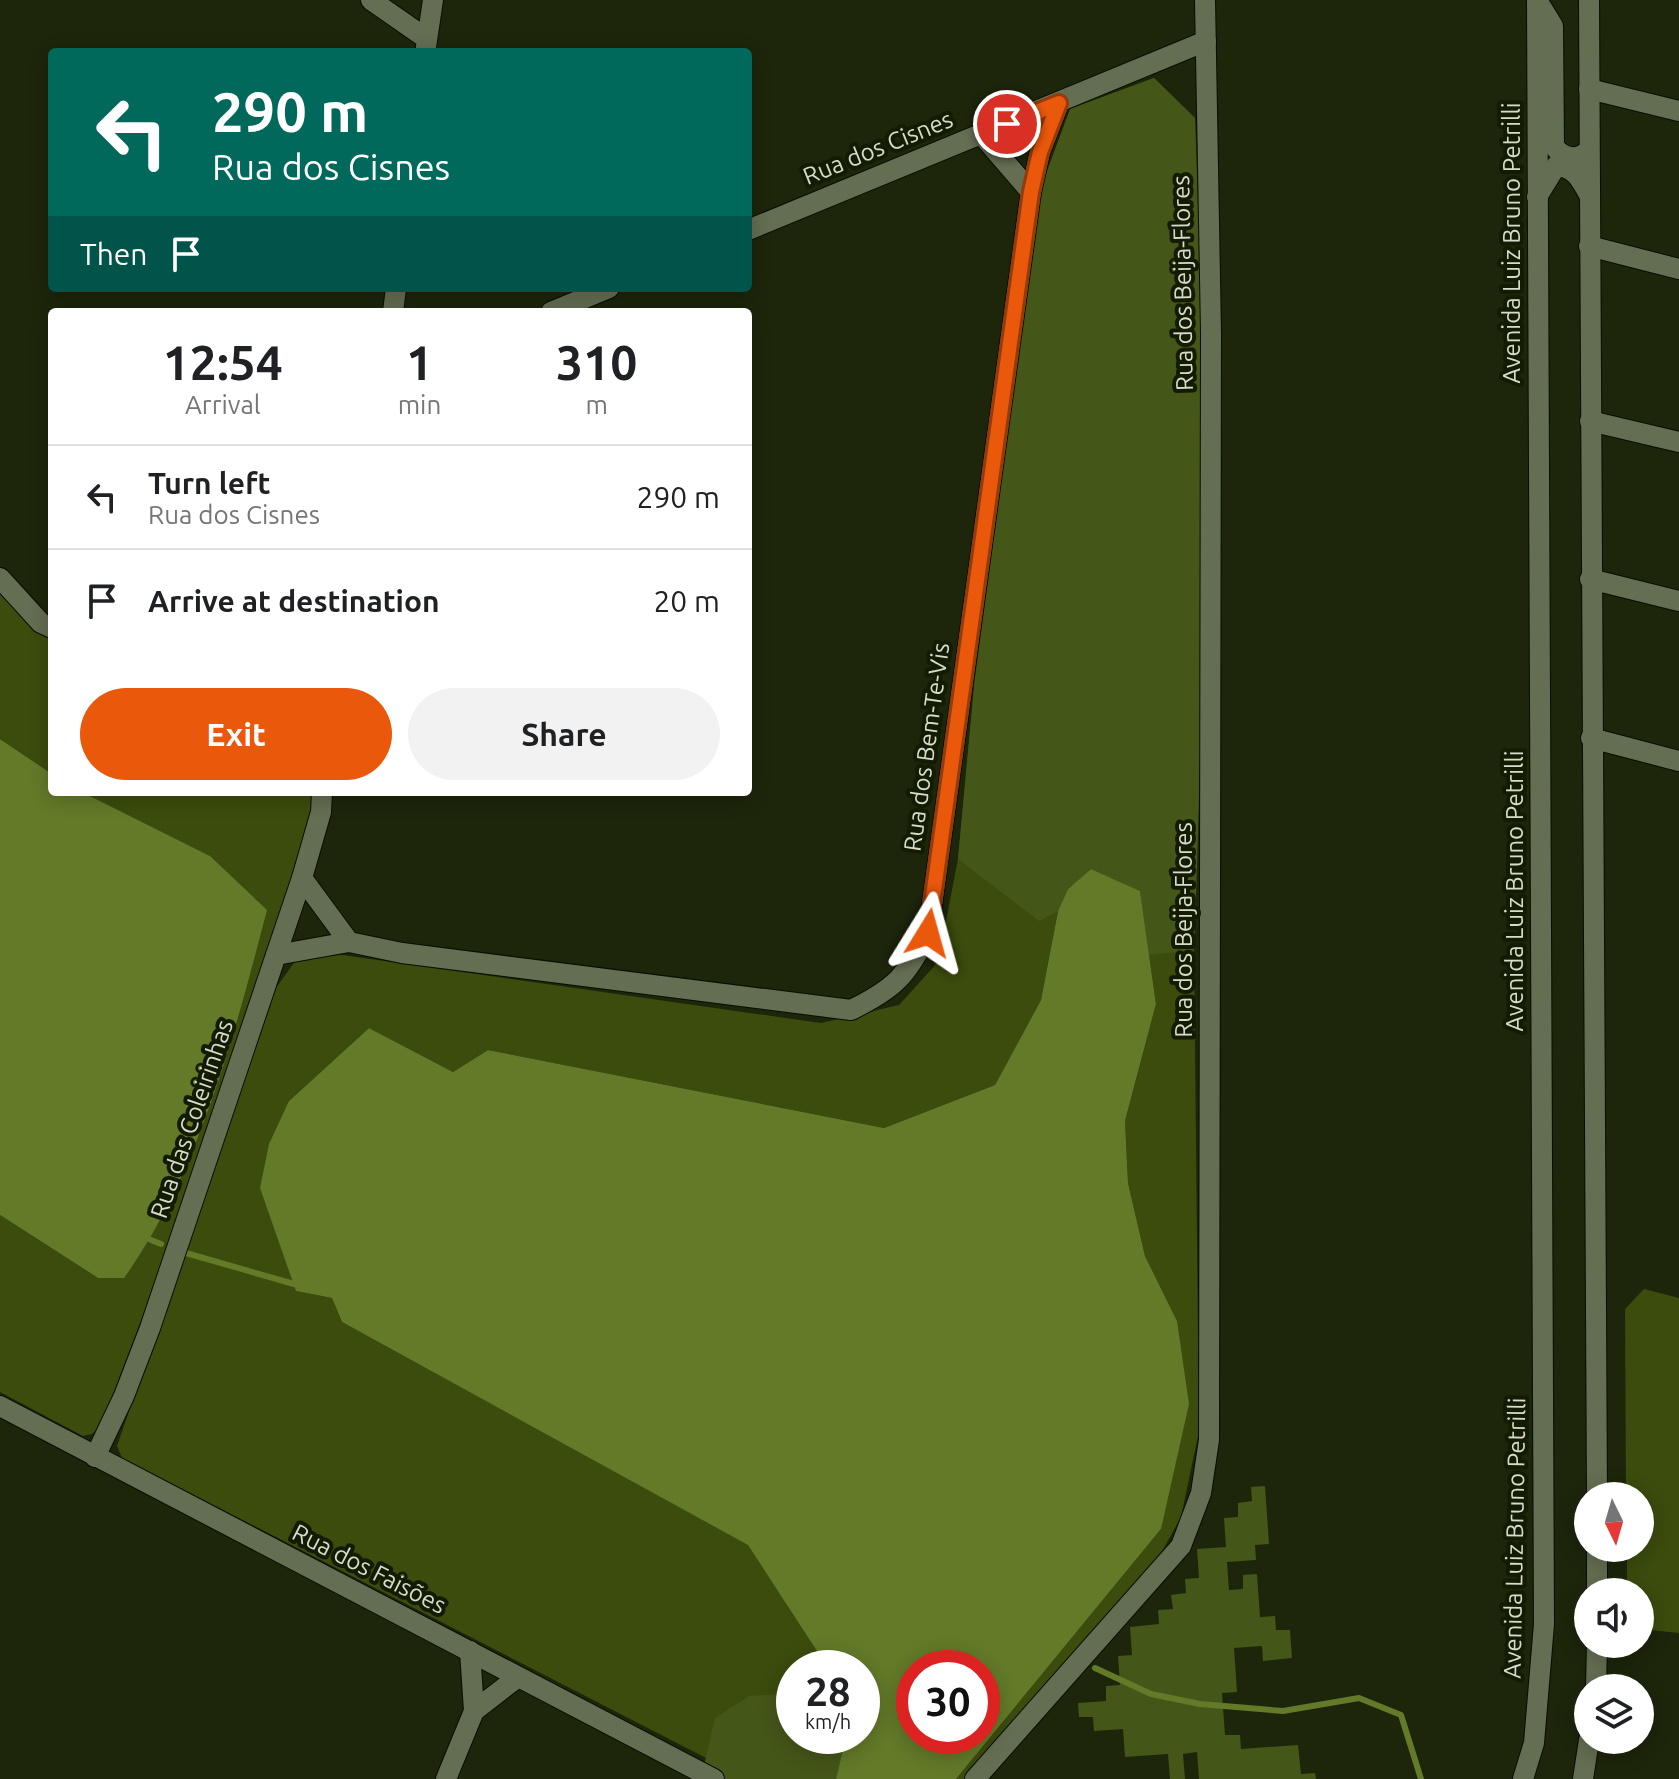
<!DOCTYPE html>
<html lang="en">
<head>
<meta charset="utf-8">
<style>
	:root { --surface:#fff; --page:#f2f2f2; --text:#202124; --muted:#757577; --line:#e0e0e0; --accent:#ea580c }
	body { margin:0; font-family:Ubuntu,sans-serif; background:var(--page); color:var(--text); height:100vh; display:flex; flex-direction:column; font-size:30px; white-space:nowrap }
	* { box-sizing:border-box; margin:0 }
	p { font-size:26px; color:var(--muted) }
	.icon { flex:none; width:44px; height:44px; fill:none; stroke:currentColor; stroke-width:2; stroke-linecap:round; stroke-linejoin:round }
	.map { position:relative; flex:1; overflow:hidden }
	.side { position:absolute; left:48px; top:308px; width:704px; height:488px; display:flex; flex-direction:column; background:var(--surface); border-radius:8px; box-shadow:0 4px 20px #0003 }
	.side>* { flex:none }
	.guide { position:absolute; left:48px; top:48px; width:704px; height:244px; border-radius:8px; box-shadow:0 4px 20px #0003; background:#00695c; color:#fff; overflow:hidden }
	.needle { width:52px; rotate:175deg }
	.fabs { position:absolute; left:1574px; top:1482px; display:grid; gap:16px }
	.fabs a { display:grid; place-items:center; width:80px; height:80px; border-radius:50%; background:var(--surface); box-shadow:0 4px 20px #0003; font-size:40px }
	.speed { position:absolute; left:776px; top:1650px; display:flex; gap:16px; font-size:40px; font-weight:700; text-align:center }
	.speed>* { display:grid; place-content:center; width:104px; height:104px; border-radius:50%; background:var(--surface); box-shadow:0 4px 20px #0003; line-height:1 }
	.speed small { font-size:20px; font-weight:400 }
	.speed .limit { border:12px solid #d22; background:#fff; color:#111 }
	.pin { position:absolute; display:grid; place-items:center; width:68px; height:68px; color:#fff; margin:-34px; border:4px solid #fff; border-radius:50%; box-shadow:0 2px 8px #0007 }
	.me { position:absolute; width:88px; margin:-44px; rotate:8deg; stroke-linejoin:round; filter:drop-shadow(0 0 6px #0008) }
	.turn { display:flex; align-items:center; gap:28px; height:168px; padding:0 32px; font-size:36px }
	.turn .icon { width:104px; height:104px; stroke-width:2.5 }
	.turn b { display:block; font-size:56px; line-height:68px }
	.then { display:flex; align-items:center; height:76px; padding:0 32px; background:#0003; gap:16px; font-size:30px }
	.eta { display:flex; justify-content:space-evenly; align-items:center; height:136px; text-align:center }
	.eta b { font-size:48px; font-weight:700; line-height:56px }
	.action { display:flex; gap:16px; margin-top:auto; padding:16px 32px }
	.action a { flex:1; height:92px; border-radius:48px; background:var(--accent); color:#fff; font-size:32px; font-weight:700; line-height:92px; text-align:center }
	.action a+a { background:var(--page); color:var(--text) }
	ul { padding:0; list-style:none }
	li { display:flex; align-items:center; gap:24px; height:104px; padding:0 32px; border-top:2px solid var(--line) }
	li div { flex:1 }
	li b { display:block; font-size:30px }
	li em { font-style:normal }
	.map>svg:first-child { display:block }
	.green { fill:#3b4c0d }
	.forest { fill:#455619 }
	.water { fill:#637a29; fill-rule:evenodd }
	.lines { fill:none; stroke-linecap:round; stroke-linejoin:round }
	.stream { stroke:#637a29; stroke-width:6 }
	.minor-casing { stroke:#080e00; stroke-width:22 }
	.tertiary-casing { stroke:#080e00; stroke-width:22 }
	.secondary-casing { stroke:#080e00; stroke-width:22 }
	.minor { stroke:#646e52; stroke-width:20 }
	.tertiary { stroke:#646e52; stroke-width:20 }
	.secondary { stroke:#646e52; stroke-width:20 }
	.route-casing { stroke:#983908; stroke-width:20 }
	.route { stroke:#ea580c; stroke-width:14 }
	.labels { text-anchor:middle; stroke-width:8; stroke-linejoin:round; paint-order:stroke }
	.street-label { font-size:24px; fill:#d6dbcc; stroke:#141b03 }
</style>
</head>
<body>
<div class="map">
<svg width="1679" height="1779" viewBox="0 0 1679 1779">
	<rect width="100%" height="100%" fill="#1d250b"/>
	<!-- green -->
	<g class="green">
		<path d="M 1154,78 L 1195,118 L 1202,635 L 1194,951 L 1199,1431 L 1181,1517 L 1160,1555 L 967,1779 L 956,1779 L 1161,1529 L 1177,1321 L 1145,1256 L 1128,1183 L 1125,1121 L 1156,1004 L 1140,891 L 1091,869 L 1068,889 L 1058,911 L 1041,1000 L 995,1085 L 884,1128 L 488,1050 L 453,1072 L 369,1028 L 289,1101 L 296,1291 L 332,1298 L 342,1322 L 749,1545 L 828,1668 L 794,1668 L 794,1736 L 846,1736 L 836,1779 L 747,1779 L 122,1458 L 117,1446 L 276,988 L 298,957 L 342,955 L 821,1023 L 899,1005 L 938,962 L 958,859 L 975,677 L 1070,109 Z"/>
		<path d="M 0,591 L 52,634 L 52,774 L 0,739 Z"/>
		<path d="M 82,792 L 313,792 L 315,799 L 299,869 L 169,1247 L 101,1426 L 92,1434 L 83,1436 L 0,1392 L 0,1215 L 98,1278 L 210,856 Z"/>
		<path d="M 1644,1289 L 1679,1298 L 1679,1633 L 1640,1629 L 1640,1592 L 1627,1592 L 1627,1548 L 1640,1548 L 1640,1496 L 1626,1496 L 1625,1309 Z"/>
	</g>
	<!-- forest -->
	<g class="forest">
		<path d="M 1154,78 L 1195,118 C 1206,395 1205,673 1194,950 L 1149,955 L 1140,891 L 1091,869 L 1068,889 L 1058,911 L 1039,921 L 958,859 L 975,677 L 1041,187 L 1070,109 Z"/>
		<path d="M 1265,1486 L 1269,1544 L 1255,1545 L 1256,1560 L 1227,1562 L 1229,1590 L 1243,1589 L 1243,1575 L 1257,1574 L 1260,1617 L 1275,1616 L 1276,1630 L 1290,1630 L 1292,1658 L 1263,1661 L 1262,1646 L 1234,1648 L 1237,1692 L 1222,1693 L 1225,1735 L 1240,1735 L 1241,1749 L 1298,1745 L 1301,1774 L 1315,1773 L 1316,1779 L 1199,1779 L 1197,1752 L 1183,1754 L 1185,1779 L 1170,1779 L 1168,1754 L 1125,1757 L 1123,1729 L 1094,1731 L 1093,1717 L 1079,1717 L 1078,1703 L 1106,1701 L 1106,1686 L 1120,1685 L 1118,1656 L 1132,1655 L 1130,1627 L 1159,1624 L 1158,1610 L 1173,1609 L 1171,1595 L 1186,1593 L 1185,1579 L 1199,1578 L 1197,1549 L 1226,1547 L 1224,1518 L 1238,1517 L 1238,1503 L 1252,1501 L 1251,1487 Z"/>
		<path d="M 794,1693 L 794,1736 L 846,1736 L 836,1779 L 701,1779 L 715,1718 L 749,1696 Z"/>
	</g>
	<!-- water -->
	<g class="water">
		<path d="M 0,739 L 52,774 L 52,792 L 82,792 L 210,856 L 267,910 C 235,1033 198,1175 124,1278 L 98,1278 L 0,1215 Z"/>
		<path d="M 1091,869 L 1140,891 L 1156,1004 L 1125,1121 L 1128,1183 L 1145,1256 L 1177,1321 L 1189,1404 L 1161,1529 L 956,1779 L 836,1779 L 846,1736 L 862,1736 L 862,1668 L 828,1668 L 748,1545 L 342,1322 L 332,1298 L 296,1291 L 260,1188 L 269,1144 L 289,1101 L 369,1028 L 453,1072 L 488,1050 L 884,1128 L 995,1085 L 1041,1000 L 1058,911 L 1068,889 ZM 914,1668 L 982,1668 L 982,1736 L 914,1736 Z"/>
	</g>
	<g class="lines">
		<!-- stream -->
		<g class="stream">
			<path d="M 151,1240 L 161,1244"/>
			<path d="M 186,1253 L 294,1284"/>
			<path d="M 1095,1668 L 1151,1694 L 1200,1704 L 1283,1711 L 1359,1698 L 1401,1715 L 1421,1779"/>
		</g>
		<defs>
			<g id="minor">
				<path d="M 371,0 L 427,39"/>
				<path d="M 426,47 L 433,0"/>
				<path d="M 1589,89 L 1679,111"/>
				<path d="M 981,134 L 1031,192"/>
				<path d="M 748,230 L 1206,41"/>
				<path d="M 1589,246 L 1679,269"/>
				<path d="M 393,312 L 396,288"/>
				<path d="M 551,312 L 609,288"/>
				<path d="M 1590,421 L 1679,442"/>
				<path d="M 0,578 L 41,623 L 52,628"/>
				<path d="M 1590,579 L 1679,601"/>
				<path d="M 1591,738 L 1679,761"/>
				<path d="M 302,878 L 349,942"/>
				<path d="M 276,955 L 349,942 L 402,953 L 851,1010 C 894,989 907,976 928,933 L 1031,192 L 1040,152 L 1059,103"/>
				<path d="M 0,1406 L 714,1779"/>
				<path d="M 95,1457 L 124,1396 L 150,1328 L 302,878 L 321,812 L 322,792"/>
				<path d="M 470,1651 L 474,1711"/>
				<path d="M 446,1779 L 474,1711 L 518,1677"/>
				<path d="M 975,1779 L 1181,1546 L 1201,1493 L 1209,1440 L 1211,333 L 1205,0"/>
			</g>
			<g id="tertiary">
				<path d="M 1537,0 L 1553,26 L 1554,146 C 1563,159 1577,161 1589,150"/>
				<path d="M 1537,197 L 1556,166 C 1575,167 1581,180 1589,195"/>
			</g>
			<g id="secondary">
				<path d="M 1589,0 L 1597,1496"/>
				<path d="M 1597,1592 L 1597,1548"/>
				<path d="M 1596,1688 L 1597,1644"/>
				<path d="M 1523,1779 L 1534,1743 L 1544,1624 L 1537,0"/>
				<path d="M 1583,1779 L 1589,1740"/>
			</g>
		</defs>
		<!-- minor casing -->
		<use href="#minor" class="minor-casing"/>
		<!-- tertiary casing -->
		<use href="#tertiary" class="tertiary-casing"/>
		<!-- secondary casing -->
		<use href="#secondary" class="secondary-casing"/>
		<!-- minor -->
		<use href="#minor" class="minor"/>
		<!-- tertiary -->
		<use href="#tertiary" class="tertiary"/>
		<!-- secondary -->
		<use href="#secondary" class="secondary"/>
	</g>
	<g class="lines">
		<defs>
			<path id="route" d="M 928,933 L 1031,192 L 1040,152 L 1059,103 L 1007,124"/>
		</defs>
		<!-- route casing -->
		<use href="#route" class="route-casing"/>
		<!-- route -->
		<use href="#route" class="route"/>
	</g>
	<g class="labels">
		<!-- street labels -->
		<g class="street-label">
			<text transform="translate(878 148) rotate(-22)" y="8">Rua dos Cisnes</text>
			<text transform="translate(1512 243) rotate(-90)" y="8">Avenida Luiz Bruno Petrilli</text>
			<text transform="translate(1183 283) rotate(-91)" y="8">Rua dos Beija-Flores</text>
			<text transform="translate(927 747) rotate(-82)" y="8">Rua dos Bem-Te-Vis</text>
			<text transform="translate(1515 891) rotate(-90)" y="8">Avenida Luiz Bruno Petrilli</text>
			<text transform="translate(1184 930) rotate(-90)" y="8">Rua dos Beija-Flores</text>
			<text transform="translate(192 1119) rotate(-71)" y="8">Rua das Coleirinhas</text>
			<text transform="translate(1515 1538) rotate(-89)" y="8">Avenida Luiz Bruno Petrilli</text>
			<text transform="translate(369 1569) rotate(27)" y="8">Rua dos Faisões</text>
		</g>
	</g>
</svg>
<div class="fabs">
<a><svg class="needle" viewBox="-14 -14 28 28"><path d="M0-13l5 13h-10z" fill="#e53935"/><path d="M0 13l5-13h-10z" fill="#757577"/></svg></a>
<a><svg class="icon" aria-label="sound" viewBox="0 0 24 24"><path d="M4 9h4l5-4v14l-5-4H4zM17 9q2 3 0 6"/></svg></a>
<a><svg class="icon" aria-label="layers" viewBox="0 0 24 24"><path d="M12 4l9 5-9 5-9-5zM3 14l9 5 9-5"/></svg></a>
</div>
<div class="speed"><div>28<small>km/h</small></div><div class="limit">30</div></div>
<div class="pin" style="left:1007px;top:124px;background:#d93025"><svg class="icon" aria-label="arrive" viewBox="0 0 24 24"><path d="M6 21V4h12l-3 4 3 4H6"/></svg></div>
<svg class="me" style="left:928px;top:933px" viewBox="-20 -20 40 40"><path d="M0-17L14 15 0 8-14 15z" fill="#ea580c" stroke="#fff" stroke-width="4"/></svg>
<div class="guide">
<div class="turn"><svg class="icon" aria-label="left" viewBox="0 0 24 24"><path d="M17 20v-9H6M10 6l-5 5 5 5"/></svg><div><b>290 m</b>Rua dos Cisnes</div></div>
<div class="then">Then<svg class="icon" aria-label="arrive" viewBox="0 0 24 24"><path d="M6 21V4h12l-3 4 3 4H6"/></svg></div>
</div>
<section class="side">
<div class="eta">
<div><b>12:54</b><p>Arrival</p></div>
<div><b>1</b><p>min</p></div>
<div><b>310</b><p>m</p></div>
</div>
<ul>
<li><svg class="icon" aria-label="left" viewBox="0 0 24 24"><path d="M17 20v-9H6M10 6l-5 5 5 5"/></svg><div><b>Turn left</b><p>Rua dos Cisnes</p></div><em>290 m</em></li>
<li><svg class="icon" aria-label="arrive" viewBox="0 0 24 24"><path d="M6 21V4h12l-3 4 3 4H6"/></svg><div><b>Arrive at destination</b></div><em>20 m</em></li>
</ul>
<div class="action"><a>Exit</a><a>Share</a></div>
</section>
</div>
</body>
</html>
